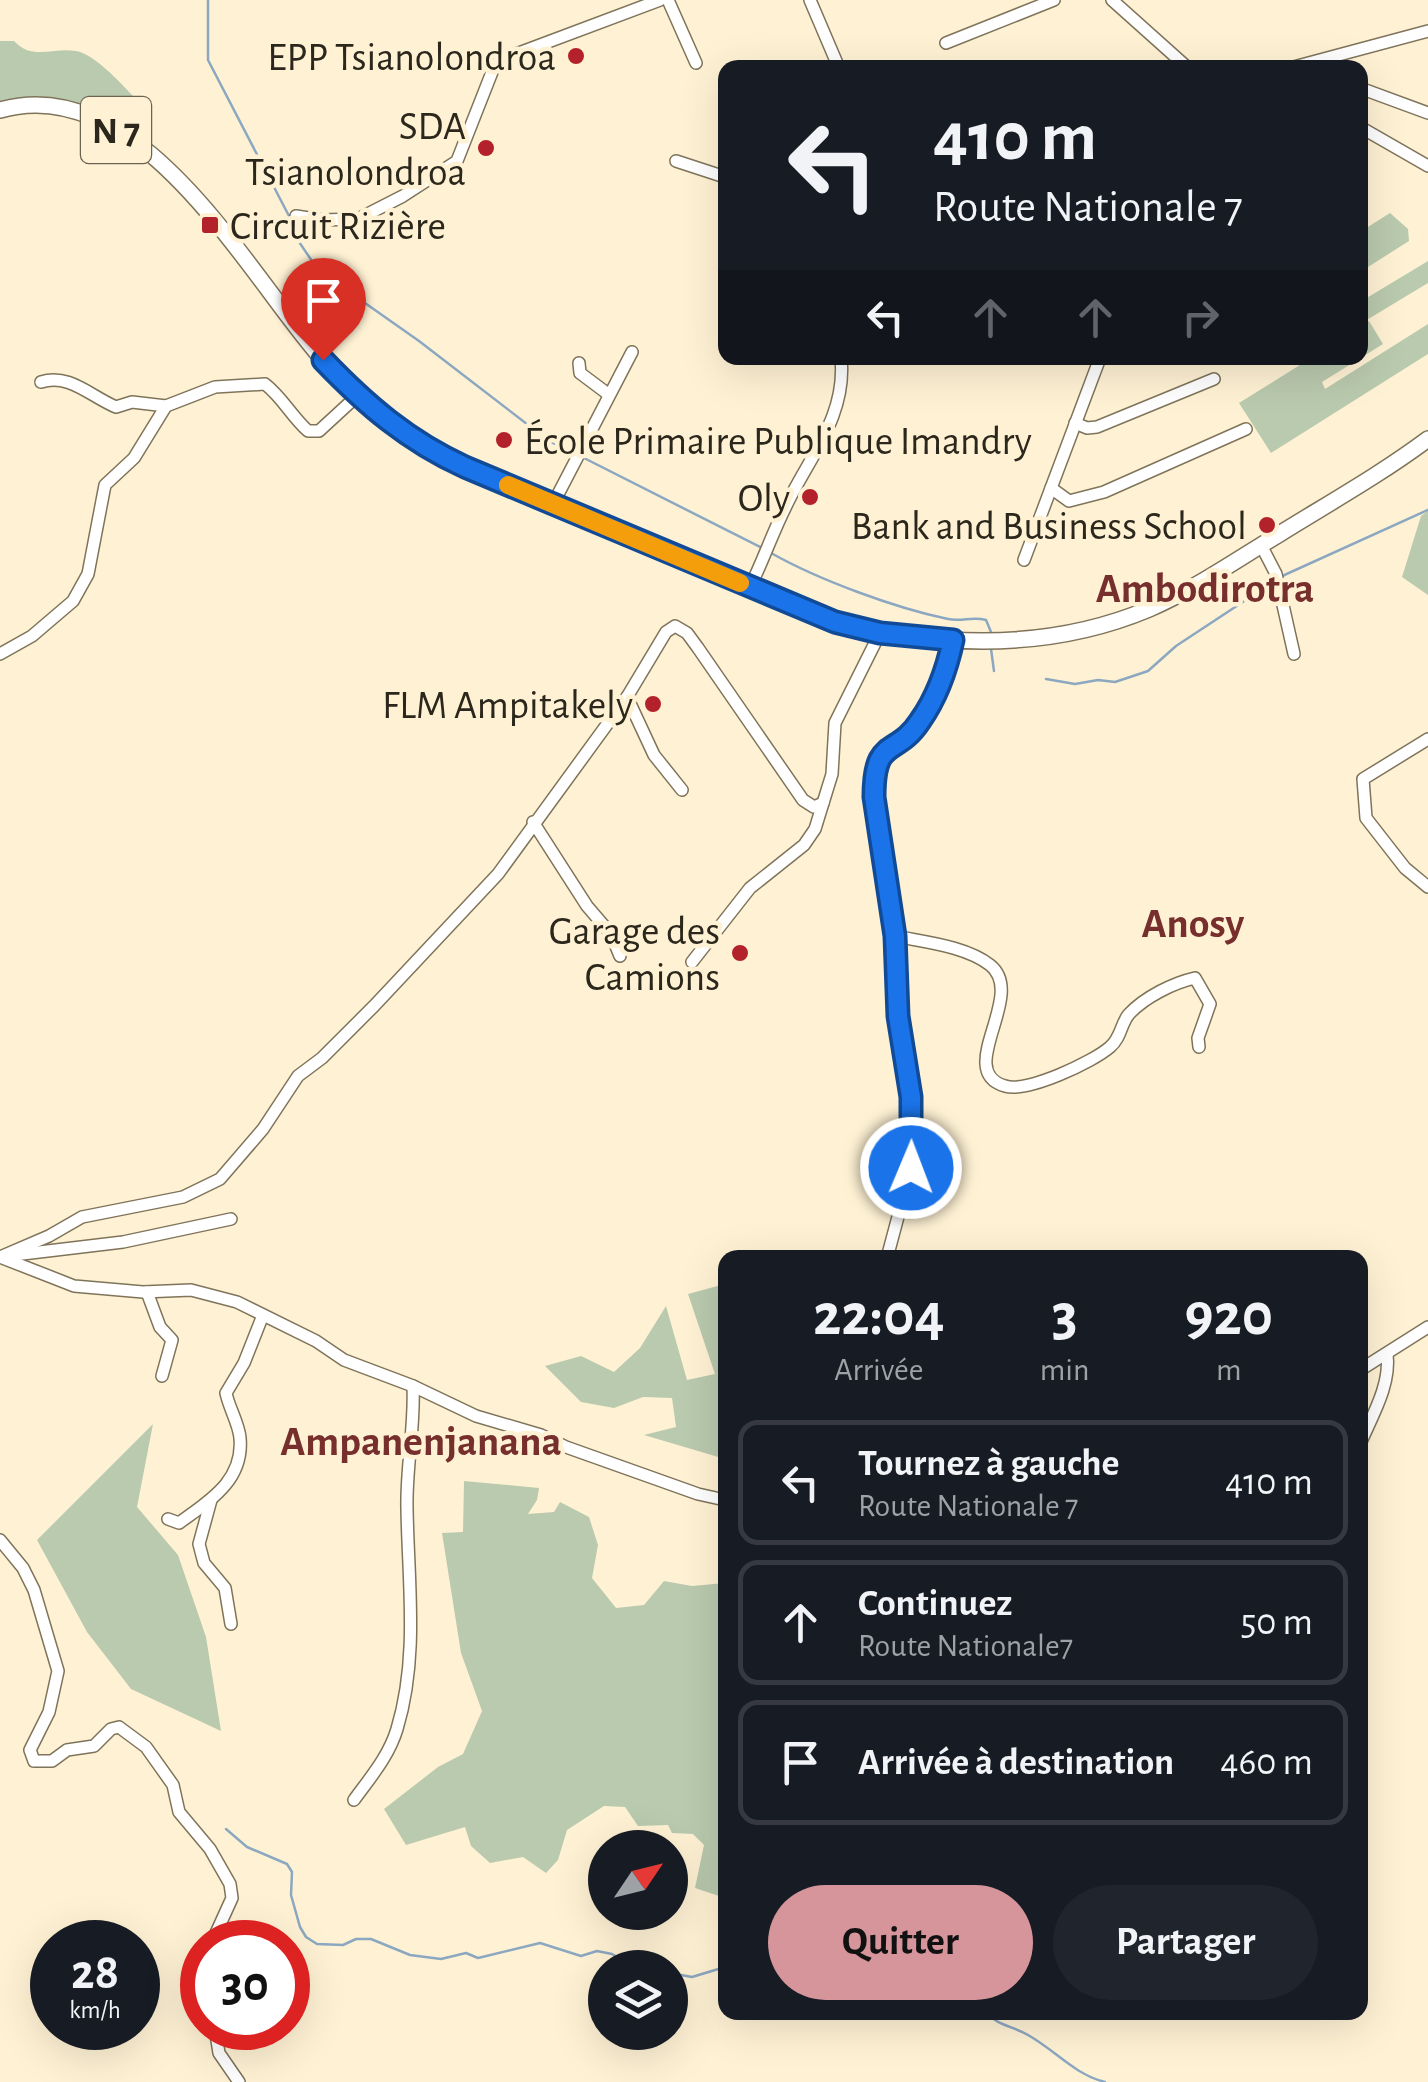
<!DOCTYPE html>
<html lang="fr">
<head>
<meta charset="utf-8">
<style>
	:root { --surface:#171b24; --page:#20242c; --text:#f1f3f6; --muted:#9ea1a6; --line:#363941; --accent:#d5959b }
	body { margin:0; font-family:"Alegreya Sans",sans-serif; background:var(--page); color:var(--text); height:100vh; display:flex; flex-direction:column; font-size:38px; white-space:nowrap }
	* { box-sizing:border-box; margin:0 }
	p { font-size:32px; color:var(--muted) }
	.icon { flex:none; width:55px; height:55px; fill:none; stroke:currentColor; stroke-width:2; stroke-linecap:round; stroke-linejoin:round }
	.map { position:relative; flex:1; overflow:hidden }
	.side { position:absolute; left:718px; top:1250px; width:650px; height:770px; display:flex; flex-direction:column; background:var(--surface); border-radius:20px; box-shadow:0 10px 40px #0002 }
	.side>* { flex:none }
	.hud { position:absolute; left:718px; top:60px; width:650px; height:305px; border-radius:20px; box-shadow:0 10px 40px #0002; background:#171b24; color:var(--text); overflow:hidden }
	.needle { width:65px; rotate:55deg }
	.tools { position:absolute; left:588px; top:1830px; display:grid; gap:20px }
	.tools a { display:grid; place-items:center; width:100px; height:100px; border-radius:50%; background:var(--surface); box-shadow:0 10px 40px #0002; font-size:50px }
	.speed { position:absolute; left:30px; top:1920px; display:flex; gap:20px; font-size:50px; font-weight:700; text-align:center }
	.speed>* { display:grid; place-content:center; width:130px; height:130px; border-radius:50%; background:var(--surface); box-shadow:0 10px 40px #0002; line-height:1 }
	.speed small { font-size:25px; font-weight:400 }
	.speed .limit { border:15px solid #d22; background:#fff; color:#111 }
	.pin { position:absolute; display:grid; place-items:center; width:85px; height:85px; color:#fff; margin:-102px -42px; border-radius:50% 50% 50% 0; rotate:-45deg; box-shadow:0 0 10px #0007 }
	.pin .icon { rotate:45deg }
	.me { position:absolute; width:110px; margin:-55px; rotate:1deg; stroke-linejoin:round; filter:drop-shadow(0 0 8px #0008) }
	.turn { display:flex; align-items:center; gap:35px; height:210px; padding:0 50px; font-size:45px }
	.turn .icon { width:130px; height:130px; stroke-width:2.5 }
	.turn b { display:block; font-size:70px; line-height:85px }
	.lanes { display:flex; align-items:center; height:95px; padding:0 50px; background:#0003; justify-content:center; gap:50px; direction:ltr }
	.lanes .off { opacity:.35 }
	.eta { display:flex; justify-content:space-evenly; align-items:center; height:170px; text-align:center }
	.eta b { font-size:60px; font-weight:700; line-height:70px }
	.primary-button { display:flex; gap:20px; margin-top:auto; padding:20px 50px }
	.primary-button a { flex:1; height:115px; border-radius:60px; background:var(--accent); color:#111; font-size:40px; font-weight:700; line-height:115px; text-align:center }
	.primary-button a+a { background:var(--page); color:var(--text) }
	ul { padding:0; list-style:none }
	li { display:flex; align-items:center; gap:30px; height:125px; margin:0 20px 15px; padding:0 30px; border:5px solid var(--line); border-radius:20px }
	li div { flex:1 }
	li b { display:block; font-size:38px }
	li em { font-style:normal }
	.map>svg:first-child { display:block }
	.green { fill:#bacaae }
	.lines { fill:none; stroke-linecap:round; stroke-linejoin:round }
	.stream { stroke:#8ca7c0; stroke-width:2.5 }
	.minor-casing { stroke:#7f745a; stroke-width:14 }
	.major-casing { stroke:#7f745a; stroke-width:18 }
	.minor { stroke:#fff; stroke-width:11 }
	.major { stroke:#fff; stroke-width:15 }
	.route-casing { stroke:#114b97; stroke-width:25 }
	.route { stroke:#1a73e8; stroke-width:18 }
	.slow { stroke:#f59e0b; stroke-width:18 }
	.poi-dot { fill:#b3222b; stroke:#fff2d4; stroke-width:4 }
	.labels { text-anchor:middle; stroke-width:9; stroke-linejoin:round; paint-order:stroke }
	.shield { fill:#fff2d4; stroke:#6b6453; stroke-width:2.5 }
	.shield-label { font-size:38px; font-weight:bold; fill:#2c271c }
	.poi-label { font-size:40px; fill:#2c271c; stroke:#fff2d4; text-anchor:end }
	.neighbourhood-label { font-size:42px; font-weight:bold; fill:#762f2d; stroke:#fff2d4 }
</style>
</head>
<body>
<div class="map">
<svg width="1428" height="2082" viewBox="0 0 1428 2082">
	<rect width="100%" height="100%" fill="#fff2d4"/>
	<!-- green -->
	<g class="green">
		<path d="M 0,41 L 14,41 C 33,61 52,47 76,51 C 94,54 120,82 133,96 L 120,120 C 84,104 40,91 0,101 Z"/>
		<path d="M 1390,213 L 1408,229 L 1409,241 L 1368,267 L 1360,253 L 1360,232 Z"/>
		<path d="M 1428,261 L 1428,283 L 1360,324 L 1360,302 Z"/>
		<path d="M 1369,321 L 1383,344 L 1322,382 L 1325,389 L 1428,324 L 1428,354 L 1271,453 L 1239,403 L 1311,358 L 1360,358 L 1360,327 Z"/>
		<path d="M 1428,511 L 1428,595 L 1402,577 L 1421,516 Z"/>
		<path d="M 725,1284 L 725,1459 L 644,1435 L 676,1427 L 672,1398 L 643,1397 L 614,1408 L 581,1402 L 545,1366 L 581,1356 L 614,1372 L 640,1348 L 666,1306 L 687,1380 L 715,1374 L 688,1294 Z"/>
		<path d="M 153,1424 L 137,1507 L 178,1555 L 206,1637 L 221,1731 L 131,1689 L 87,1632 L 37,1540 Z"/>
		<path d="M 464,1481 L 539,1488 L 537,1500 L 528,1514 L 554,1512 L 560,1502 L 589,1517 L 598,1545 L 592,1578 L 616,1608 L 644,1605 L 664,1581 L 692,1586 L 725,1583 L 725,1898 L 695,1888 L 704,1845 L 693,1834 L 672,1833 L 668,1825 L 638,1826 L 625,1807 L 604,1806 L 567,1830 L 558,1860 L 546,1873 L 523,1857 L 490,1863 L 471,1846 L 465,1827 L 406,1845 L 384,1809 L 438,1767 L 463,1754 L 482,1711 L 461,1653 L 442,1533 L 463,1532 Z"/>
	</g>
	<g class="lines">
		<!-- stream -->
		<g class="stream">
			<path d="M 208,0 L 208,60 L 289,216 L 291,230 L 318,270 L 419,341 L 549,441 L 573,452"/>
			<path d="M 584,458 L 764,549"/>
			<path d="M 771,553 C 819,580 895,608 948,619 C 962,622 972,616 986,620 L 991,632"/>
			<path d="M 1280,577 L 1428,510"/>
			<path d="M 991,649 L 994,671"/>
			<path d="M 1046,679 L 1075,684 L 1098,680 L 1115,682 L 1148,671 L 1176,646 L 1273,582"/>
			<path d="M 226,1829 L 247,1847 L 287,1864 L 292,1872 L 291,1895 L 300,1927 L 306,1937 L 317,1944 L 343,1945 L 356,1939 L 371,1939 L 410,1955 L 441,1959 L 466,1953 L 478,1958 L 540,1943 L 581,1956 L 597,1951 L 612,1954 L 636,1968"/>
			<path d="M 670,1973 L 692,1977 L 725,1967"/>
			<path d="M 985,2012 C 998,2026 1013,2026 1028,2035 C 1055,2050 1075,2075 1105,2082"/>
		</g>
		<defs>
			<g id="minor">
				<path d="M 668,0 L 696,63"/>
				<path d="M 810,0 L 839,68"/>
				<path d="M 1112,0 L 1188,68"/>
				<path d="M 946,43 L 1054,0"/>
				<path d="M 1290,68 L 1428,31"/>
				<path d="M 1360,88 L 1428,113"/>
				<path d="M 1360,127 L 1428,166"/>
				<path d="M 676,161 L 725,177"/>
				<path d="M 296,216 L 322,220 L 358,219 L 403,196 L 457,161 L 494,67 L 500,60 L 660,0"/>
				<path d="M 579,363 L 580,373 L 608,394"/>
				<path d="M 41,382 C 69,373 90,396 116,407 L 132,402 L 166,406"/>
				<path d="M 1075,423 L 1087,428 L 1097,427 L 1214,379"/>
				<path d="M 1051,488 L 1069,501 L 1104,492 L 1246,429"/>
				<path d="M 553,504 L 632,352"/>
				<path d="M 1261,545 L 1276,574 L 1294,654"/>
				<path d="M 1024,560 L 1100,358"/>
				<path d="M 750,587 C 763,561 772,534 785,508 C 808,458 847,417 841,358"/>
				<path d="M 0,654 L 32,636 L 73,601 L 88,574 L 105,485 L 134,458 L 166,406 L 215,387 L 265,384 C 283,398 291,416 308,431 L 319,431 L 357,396"/>
				<path d="M 627,697 L 654,755 L 682,790"/>
				<path d="M 1428,739 L 1363,779 L 1366,818 L 1405,868 L 1428,887"/>
				<path d="M 533,822 L 587,906 L 611,934 L 620,956"/>
				<path d="M 895,936 C 924,942 966,946 990,965 C 1028,995 953,1071 1005,1086 C 1027,1093 1093,1062 1110,1047 C 1121,1038 1121,1023 1129,1014 C 1145,997 1173,983 1195,978 L 1210,1004 L 1198,1038 L 1199,1047"/>
				<path d="M 692,962 L 750,888 L 804,845 L 815,829 L 832,774 L 835,723 L 880,633"/>
				<path d="M 14,1255 L 123,1242 L 231,1219"/>
				<path d="M 0,1257 L 49,1236 L 82,1217 L 183,1197 L 220,1179 L 263,1129 L 298,1076 L 322,1058 L 374,1006 L 498,874 L 627,697 L 666,632 L 675,626 L 687,633 L 698,648 L 803,800 L 814,807 L 823,803"/>
				<path d="M 0,1257 L 74,1286 L 143,1292 L 191,1290 L 237,1302 L 316,1341 L 344,1360 L 413,1386 L 476,1416 L 541,1435 L 566,1447 L 698,1494 L 725,1500"/>
				<path d="M 887,1258 L 911,1168 L 913,1131 L 911,1097 L 898,1016 L 895,936 L 874,797 C 874,735 896,758 920,721 C 936,697 947,668 953,640"/>
				<path d="M 147,1292 L 160,1327 L 172,1340 L 162,1376"/>
				<path d="M 1360,1370 L 1428,1327"/>
				<path d="M 1360,1444 C 1372,1416 1391,1385 1387,1354"/>
				<path d="M 211,1500 L 199,1544 L 204,1563 L 225,1588 L 231,1624"/>
				<path d="M 168,1519 L 179,1523 C 209,1501 244,1481 240,1438 C 239,1424 229,1408 226,1393 L 244,1363 L 263,1315"/>
				<path d="M 0,1540 L 23,1568 L 34,1590 L 58,1671 L 49,1712 L 30,1750 L 34,1761 L 52,1761 L 67,1750 L 94,1746 L 111,1729 L 119,1727 L 146,1747 L 173,1785 L 179,1812 L 210,1849 L 230,1884 L 232,1898 L 212,1942"/>
				<path d="M 354,1800 C 370,1778 389,1756 397,1729 C 419,1657 408,1581 407,1508 C 406,1467 415,1427 413,1386"/>
				<path d="M 215,2028 L 219,2053 L 239,2082"/>
			</g>
			<path id="major" d="M 0,110 C 141,70 247,274 324,361 C 355,396 389,423 427,449 L 835,622 C 938,647 1049,651 1149,609 C 1195,589 1238,559 1281,533 C 1331,502 1381,474 1428,439"/>
		</defs>
		<!-- minor casing -->
		<use href="#minor" class="minor-casing"/>
		<!-- major casing -->
		<use href="#major" class="major-casing"/>
		<!-- minor -->
		<use href="#minor" class="minor"/>
		<!-- major -->
		<use href="#major" class="major"/>
	</g>
	<g class="lines">
		<defs>
			<path id="route" d="M 323,360 C 366,405 408,441 465,467 L 835,622 L 880,633 L 953,640 C 947,668 937,697 920,721 C 896,758 874,735 874,797 L 895,936 L 898,1016 L 911,1097 L 911,1168"/>
		</defs>
		<!-- route casing -->
		<use href="#route" class="route-casing"/>
		<!-- route -->
		<use href="#route" class="route"/>
		<!-- slow -->
		<path class="slow" d="M 508,485 L 740,583"/>
	</g>
	<!-- markers -->
	<g class="poi-dot">
		<circle cx="576" cy="56" r="10"/>
		<circle cx="486" cy="148" r="10"/>
		<rect x="200" y="215" width="20" height="20" rx="5"/>
		<circle cx="504" cy="440" r="10"/>
		<circle cx="810" cy="497" r="10"/>
		<circle cx="1267" cy="525" r="10"/>
		<circle cx="653" cy="704" r="10"/>
		<circle cx="740" cy="953" r="10"/>
	</g>
	<g class="labels">
		<!-- shield labels -->
		<rect class="shield" x="81" y="97" width="70" height="66" rx="8"/>
		<g class="shield-label">
			<text x="116" y="143">N 7</text>
		</g>
		<!-- poi labels -->
		<g class="poi-label">
			<text x="556" y="70">EPP Tsianolondroa</text>
			<text x="466" y="139">SDA<tspan x="466" dy="46">Tsianolondroa</tspan></text>
			<text x="230" y="239" text-anchor="start">Circuit Rizière</text>
			<text x="524" y="454" text-anchor="start">École Primaire Publique Imandry</text>
			<text x="790" y="511">Oly</text>
			<text x="1247" y="539">Bank and Business School</text>
			<text x="633" y="718">FLM Ampitakely</text>
			<text x="720" y="944">Garage des<tspan x="720" dy="46">Camions</tspan></text>
		</g>
		<!-- neighbourhood labels -->
		<g class="neighbourhood-label">
			<text x="1205" y="602">Ambodirotra</text>
			<text x="1193" y="937">Anosy</text>
			<text x="421" y="1455">Ampanenjanana</text>
		</g>
	</g>
</svg>
<div class="tools">
<a><svg class="needle" viewBox="-14 -14 28 28"><path d="M0-13l5 13h-10z" fill="#e53935"/><path d="M0 13l5-13h-10z" fill="#9ea1a6"/></svg></a>
<a><svg class="icon" aria-label="layers" viewBox="0 0 24 24"><path d="M12 4l9 5-9 5-9-5zM3 14l9 5 9-5"/></svg></a>
</div>
<div class="speed"><div>28<small>km/h</small></div><div class="limit">30</div></div>
<div class="pin" style="left:323px;top:360px;background:#d93025"><svg class="icon" aria-label="arrive" viewBox="0 0 24 24"><path d="M6 21V4h12l-3 4 3 4H6"/></svg></div>
<svg class="me" style="left:911px;top:1168px" viewBox="-20 -20 40 40"><circle r="17" fill="#1a73e8" stroke="#fff" stroke-width="3"/><path d="M0-11L8 9 0 5-8 9z" fill="#fff"/></svg>
<div class="hud">
<div class="turn"><svg class="icon" aria-label="left" viewBox="0 0 24 24"><path d="M17 20v-9H6M10 6l-5 5 5 5"/></svg><div><b>410 m</b>Route Nationale 7</div></div>
<div class="lanes"><svg class="icon" aria-label="left" viewBox="0 0 24 24"><path d="M17 20v-9H6M10 6l-5 5 5 5"/></svg><svg class="icon off" aria-label="ahead" viewBox="0 0 24 24"><path d="M12 20V5M6 11l6-6 6 6"/></svg><svg class="icon off" aria-label="ahead" viewBox="0 0 24 24"><path d="M12 20V5M6 11l6-6 6 6"/></svg><svg class="icon off" aria-label="right" viewBox="0 0 24 24"><path d="M7 20v-9h11M14 6l5 5-5 5"/></svg></div>
</div>
<section class="side">
<div class="eta">
<div><b>22:04</b><p>Arrivée</p></div>
<div><b>3</b><p>min</p></div>
<div><b>920</b><p>m</p></div>
</div>
<ul>
<li><svg class="icon" aria-label="left" viewBox="0 0 24 24"><path d="M17 20v-9H6M10 6l-5 5 5 5"/></svg><div><b>Tournez à gauche</b><p>Route Nationale 7</p></div><em>410 m</em></li>
<li><svg class="icon" aria-label="ahead" viewBox="0 0 24 24"><path d="M12 20V5M6 11l6-6 6 6"/></svg><div><b>Continuez</b><p>Route Nationale7</p></div><em>50 m</em></li>
<li><svg class="icon" aria-label="arrive" viewBox="0 0 24 24"><path d="M6 21V4h12l-3 4 3 4H6"/></svg><div><b>Arrivée à destination</b></div><em>460 m</em></li>
</ul>
<div class="primary-button"><a>Quitter</a><a>Partager</a></div>
</section>
</div>
</body>
</html>
